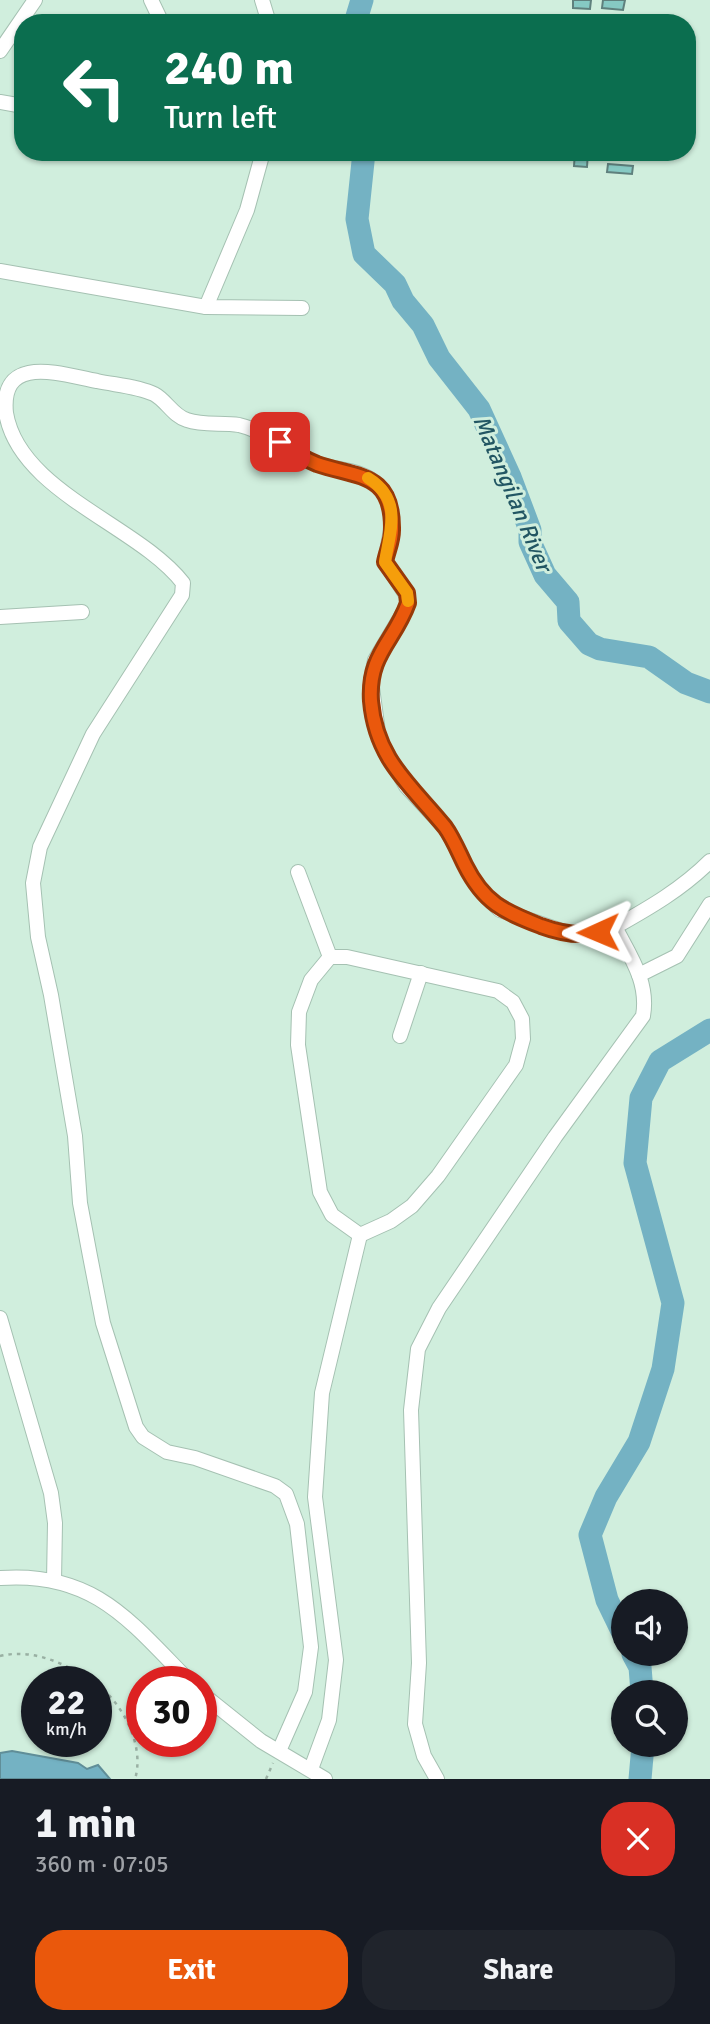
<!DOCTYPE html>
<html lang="en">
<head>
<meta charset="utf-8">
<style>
	:root { --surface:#171b24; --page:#20242c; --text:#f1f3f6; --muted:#9ea1a6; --accent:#ea580c }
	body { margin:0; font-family:Signika,sans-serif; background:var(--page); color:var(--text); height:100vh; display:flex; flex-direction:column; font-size:26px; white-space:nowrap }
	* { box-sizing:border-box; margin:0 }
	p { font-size:23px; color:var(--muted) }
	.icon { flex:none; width:38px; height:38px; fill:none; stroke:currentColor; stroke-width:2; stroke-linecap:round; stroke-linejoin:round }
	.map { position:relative; height:1779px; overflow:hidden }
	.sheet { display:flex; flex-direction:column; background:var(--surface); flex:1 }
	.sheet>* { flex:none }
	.guide { position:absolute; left:14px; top:14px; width:682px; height:147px; border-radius:28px; box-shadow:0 2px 5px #0004; background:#0b6e4f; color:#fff; overflow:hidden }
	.buttons { position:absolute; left:611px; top:1589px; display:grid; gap:14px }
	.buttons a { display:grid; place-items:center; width:77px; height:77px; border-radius:50%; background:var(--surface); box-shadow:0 2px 5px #0004; font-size:35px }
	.speed { position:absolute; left:21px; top:1666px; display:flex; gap:14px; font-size:35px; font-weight:700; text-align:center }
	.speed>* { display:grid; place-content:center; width:91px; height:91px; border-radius:50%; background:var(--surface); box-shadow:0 2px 5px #0004; line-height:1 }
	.speed small { font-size:18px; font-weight:400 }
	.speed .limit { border:10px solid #d22; background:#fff; color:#111 }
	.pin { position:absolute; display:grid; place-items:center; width:60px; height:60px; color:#fff; margin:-30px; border-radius:14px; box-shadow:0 4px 10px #0006 }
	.me { position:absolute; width:77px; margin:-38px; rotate:269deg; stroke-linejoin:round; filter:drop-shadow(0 0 5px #0008) }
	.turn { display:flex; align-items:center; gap:24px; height:147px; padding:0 35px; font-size:32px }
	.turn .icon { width:91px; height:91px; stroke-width:2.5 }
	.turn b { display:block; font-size:49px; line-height:60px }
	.round { display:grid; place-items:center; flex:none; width:74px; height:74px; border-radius:28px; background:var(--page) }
	.summary { display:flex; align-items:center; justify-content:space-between; height:119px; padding:0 35px }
	h1 { font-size:42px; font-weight:700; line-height:52px }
	.cta { display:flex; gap:14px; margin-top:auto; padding:14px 35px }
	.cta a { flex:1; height:80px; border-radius:28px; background:var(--accent); color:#fff; font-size:28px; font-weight:700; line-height:80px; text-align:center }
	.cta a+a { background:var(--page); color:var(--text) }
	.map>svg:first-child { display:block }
	.water { fill:#74b2c3; stroke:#608e98; stroke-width:2 }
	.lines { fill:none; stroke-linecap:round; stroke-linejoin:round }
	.river { stroke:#74b2c3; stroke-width:23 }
	.building { fill:#86c9c3; stroke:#5f807d; stroke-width:2 }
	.street-casing { stroke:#a5c1b2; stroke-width:16 }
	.path { stroke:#99b0a3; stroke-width:2.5; stroke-dasharray:3.5 5; stroke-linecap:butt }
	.street { stroke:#fff; stroke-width:14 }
	.route-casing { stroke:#983908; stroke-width:18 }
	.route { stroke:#ea580c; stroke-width:12 }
	.slow { stroke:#f59e0b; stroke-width:12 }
	.labels { text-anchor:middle; stroke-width:6; stroke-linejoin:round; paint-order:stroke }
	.water-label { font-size:23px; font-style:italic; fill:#225663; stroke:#d0eedd }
</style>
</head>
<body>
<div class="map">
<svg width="710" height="1779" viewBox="0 0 710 1779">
	<rect width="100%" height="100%" fill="#d0eedd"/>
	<!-- water -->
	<path class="water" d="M 12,1751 L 78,1763 L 87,1769 L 98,1765 L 110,1779 L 0,1779 L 0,1753 Z"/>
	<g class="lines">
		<!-- river -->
		<g class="river">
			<path d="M 355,23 L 362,0"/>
			<path d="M 364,152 L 357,219 L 364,254 L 395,284 L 403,301 L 423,325 L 439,358 L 479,409 L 510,477 L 530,530 L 530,542 L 545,575 L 568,602 L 569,621 L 589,644 L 600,649 L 649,657 L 686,683 L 710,692"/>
			<path d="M 623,1633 L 607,1600 L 590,1535 L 606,1497 L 639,1442 L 663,1369 L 673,1303 L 635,1163 L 641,1098 L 660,1061 L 710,1030"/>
			<path d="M 633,1654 L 640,1667 L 642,1692"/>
			<path d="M 640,1779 L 643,1745"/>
		</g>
	</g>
	<!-- building -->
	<g class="building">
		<path d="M 573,0 L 591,0 L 590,9 L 573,8 Z"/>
		<path d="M 603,0 L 625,0 L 623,10 L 602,8 Z"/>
		<path d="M 575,152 L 588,152 L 587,167 L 574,166 Z"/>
		<path d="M 608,164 L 633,166 L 632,174 L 607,172 Z"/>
	</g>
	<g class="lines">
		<defs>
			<g id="street">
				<path d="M 151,0 L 162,23"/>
				<path d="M 262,0 L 269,23"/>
				<path d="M 0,51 L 35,0"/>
				<path d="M 0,102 L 23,106"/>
				<path d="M 0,271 L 206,307 L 302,308"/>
				<path d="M 206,307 L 247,210 L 263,152"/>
				<path d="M 0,617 L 82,612"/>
				<path d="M 298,872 L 330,957"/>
				<path d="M 615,927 C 649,908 682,889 710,861"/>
				<path d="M 330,957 L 347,957 L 498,991 L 513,1002 L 522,1019 L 523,1039 L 516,1065 L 438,1176 L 412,1206 L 391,1221 L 360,1235 L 332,1215 L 320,1192 L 298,1045 L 299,1012 L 311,980 Z"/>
				<path d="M 639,975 L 677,956 L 710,904"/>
				<path d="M 400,1036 L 421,973"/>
				<path d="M 0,1318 L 51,1493 L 55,1523 L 54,1581"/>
				<path d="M 0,1578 C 94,1571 130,1621 190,1682"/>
				<path d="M 201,1693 L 261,1741 L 325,1779"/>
				<path d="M 279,1751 L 305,1692 L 311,1647 L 297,1524 L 286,1494 L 275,1486 L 195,1458 L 167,1452 L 143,1437 L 136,1427 L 103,1323 L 90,1256 L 80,1203 L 75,1136 L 51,995 L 38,937 L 33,883 L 40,847 L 93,734 L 182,595 L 183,583 C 138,525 19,492 6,413 C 0,352 63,375 97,381 C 115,385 137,386 154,394 C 166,400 173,416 187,420 C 203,426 223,422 239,425 C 269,432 288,452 315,463 C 336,471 362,468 379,486 C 400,510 389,536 385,562 L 408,598 L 406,608 L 375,660 L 371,680 L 379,739 L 406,786 L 447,830 L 469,873 L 486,897 L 500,910 L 574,935 L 615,927 C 630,956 649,982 643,1016 L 555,1137 L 439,1308 L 418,1349 L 411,1410 L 419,1663 L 415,1724 L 424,1756 L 437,1779"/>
				<path d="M 311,1769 L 329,1720 L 336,1660 L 315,1497 L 322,1393 L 360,1235"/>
			</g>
		</defs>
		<!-- street casing -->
		<use href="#street" class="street-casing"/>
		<!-- path -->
		<g class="path">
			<path d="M 0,1656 C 33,1648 67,1664 93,1682"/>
			<path d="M 96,1684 C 123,1703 145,1746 135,1779"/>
			<path d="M 266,1779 L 273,1763"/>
		</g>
		<!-- street -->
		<use href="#street" class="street"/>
	</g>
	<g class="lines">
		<defs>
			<path id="route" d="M 280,442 C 291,450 304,459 317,464 C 358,478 393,472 392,530 C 392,542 387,551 385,562 L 407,593 L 408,603 C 394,642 368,654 371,701 C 376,760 411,785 445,827 C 453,838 459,853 465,865 C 484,903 503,911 541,926 C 560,933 579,937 598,932"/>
		</defs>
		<!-- route casing -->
		<use href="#route" class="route-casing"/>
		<!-- route -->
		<use href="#route" class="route"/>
		<!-- slow -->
		<path class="slow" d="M 368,478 C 403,500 390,530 385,562 L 407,593 L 408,601"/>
	</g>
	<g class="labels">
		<!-- water labels -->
		<g class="water-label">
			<text transform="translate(513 493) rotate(67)" y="8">Matangilan River</text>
		</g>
	</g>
</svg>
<div class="buttons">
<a><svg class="icon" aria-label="sound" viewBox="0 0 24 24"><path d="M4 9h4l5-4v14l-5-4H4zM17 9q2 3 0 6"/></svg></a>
<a><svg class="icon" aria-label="search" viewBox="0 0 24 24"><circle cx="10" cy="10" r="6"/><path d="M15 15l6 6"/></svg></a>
</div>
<div class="speed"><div>22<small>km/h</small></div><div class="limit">30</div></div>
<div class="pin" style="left:280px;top:442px;background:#d93025"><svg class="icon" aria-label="arrive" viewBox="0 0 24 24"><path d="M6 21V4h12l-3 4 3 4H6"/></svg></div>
<svg class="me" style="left:598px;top:932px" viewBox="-20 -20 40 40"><path d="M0-17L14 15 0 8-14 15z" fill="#ea580c" stroke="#fff" stroke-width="4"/></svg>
<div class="guide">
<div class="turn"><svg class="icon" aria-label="left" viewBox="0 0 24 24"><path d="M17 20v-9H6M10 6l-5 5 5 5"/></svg><div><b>240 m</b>Turn left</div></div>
</div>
</div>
<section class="sheet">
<div class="summary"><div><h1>1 min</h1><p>360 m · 07:05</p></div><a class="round" style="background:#d93025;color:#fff"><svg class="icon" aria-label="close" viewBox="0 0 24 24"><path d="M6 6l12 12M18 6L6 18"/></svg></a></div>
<div class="cta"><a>Exit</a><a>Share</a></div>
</section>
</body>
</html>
